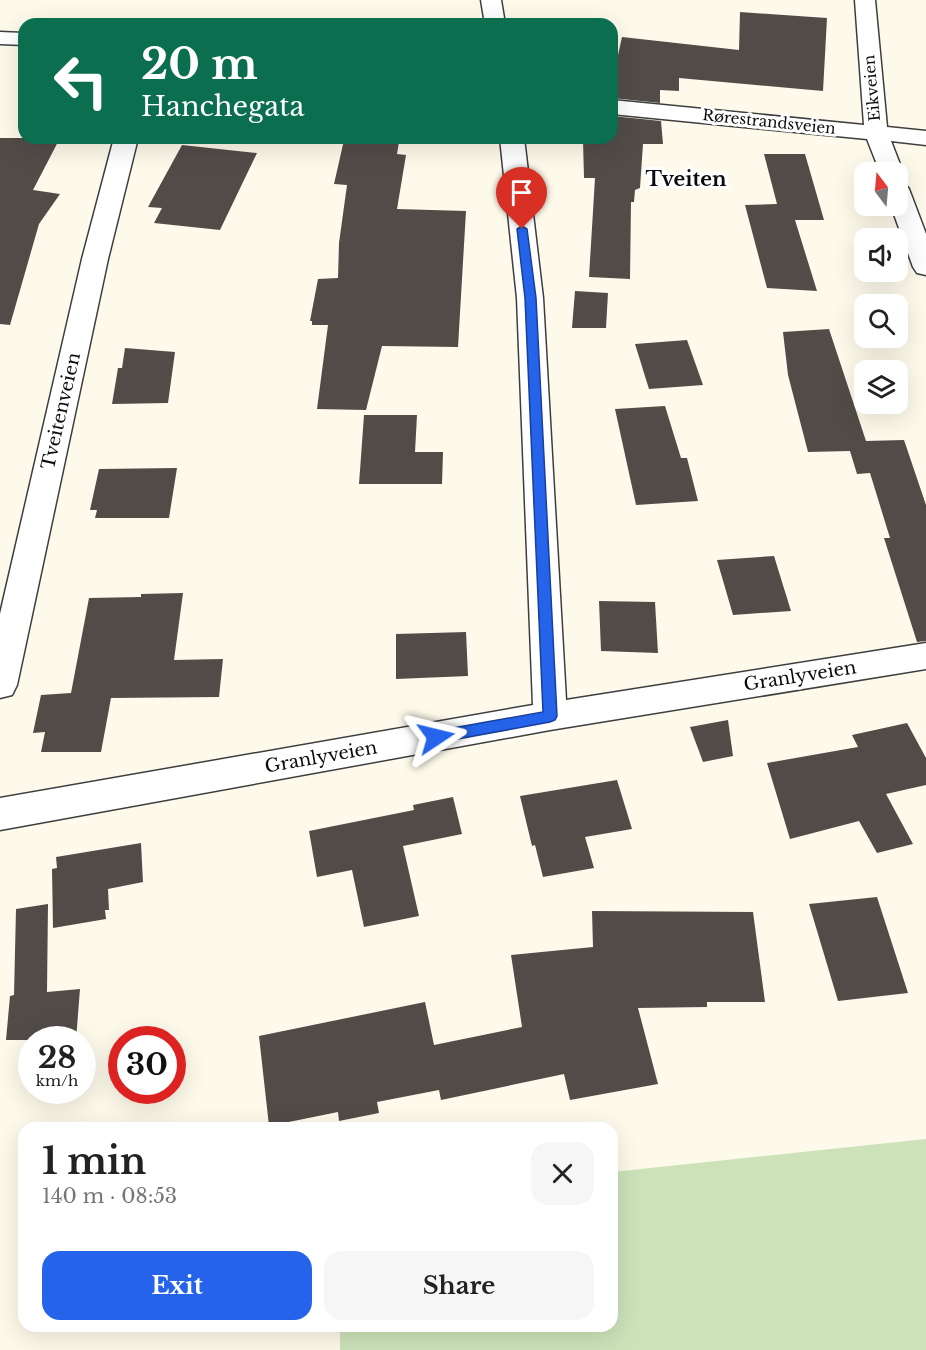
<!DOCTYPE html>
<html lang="en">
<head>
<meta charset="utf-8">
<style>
	:root { --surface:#fff; --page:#f6f6f6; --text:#222; --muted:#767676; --accent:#2563eb }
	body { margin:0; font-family:"Libre Baskerville",serif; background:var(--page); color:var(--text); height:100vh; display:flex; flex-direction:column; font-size:22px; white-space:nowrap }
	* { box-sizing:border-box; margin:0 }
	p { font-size:20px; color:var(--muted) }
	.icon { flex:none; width:33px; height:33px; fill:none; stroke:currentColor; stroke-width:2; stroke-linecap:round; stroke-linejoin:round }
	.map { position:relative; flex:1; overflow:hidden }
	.sheet { position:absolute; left:18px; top:1122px; width:600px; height:210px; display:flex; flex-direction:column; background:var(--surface); border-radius:18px; box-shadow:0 6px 24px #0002 }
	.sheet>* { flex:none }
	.guide { position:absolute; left:18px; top:18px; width:600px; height:126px; border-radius:18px; box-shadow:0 6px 24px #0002; background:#0b6e4f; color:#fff; overflow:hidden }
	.needle { width:39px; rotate:344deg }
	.fabs { position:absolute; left:854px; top:162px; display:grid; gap:12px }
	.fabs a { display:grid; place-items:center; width:54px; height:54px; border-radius:12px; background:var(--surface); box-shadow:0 6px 24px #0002; font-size:30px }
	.speed { position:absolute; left:18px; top:1026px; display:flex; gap:12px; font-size:30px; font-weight:700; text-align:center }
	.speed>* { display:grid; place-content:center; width:78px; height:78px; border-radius:50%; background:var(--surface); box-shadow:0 6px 24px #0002; line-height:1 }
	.speed small { font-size:15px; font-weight:400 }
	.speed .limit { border:9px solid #d22; background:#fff; color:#111 }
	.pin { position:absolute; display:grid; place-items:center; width:51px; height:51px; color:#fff; margin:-62px -26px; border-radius:50% 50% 50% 0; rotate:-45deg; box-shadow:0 0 6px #0007 }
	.pin .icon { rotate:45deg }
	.me { position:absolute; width:66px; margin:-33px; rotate:80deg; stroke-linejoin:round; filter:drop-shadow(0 0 4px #0008) }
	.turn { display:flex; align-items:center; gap:21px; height:126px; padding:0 24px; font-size:27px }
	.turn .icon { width:78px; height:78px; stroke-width:2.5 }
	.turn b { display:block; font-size:42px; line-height:51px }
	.round { display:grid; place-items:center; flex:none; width:63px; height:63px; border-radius:18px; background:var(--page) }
	.overview { display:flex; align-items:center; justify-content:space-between; height:102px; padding:0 24px }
	h1 { font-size:36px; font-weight:700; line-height:45px }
	.cta { display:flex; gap:12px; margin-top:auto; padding:12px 24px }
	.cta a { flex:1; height:69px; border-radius:18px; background:var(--accent); color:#fff; font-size:24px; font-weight:700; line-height:69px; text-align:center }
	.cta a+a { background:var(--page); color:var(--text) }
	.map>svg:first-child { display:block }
	.green { fill:#cde2b9 }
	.building { fill:#524c49 }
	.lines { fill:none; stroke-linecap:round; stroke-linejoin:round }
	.minor-casing { stroke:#3e3e3e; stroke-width:3 }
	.minor { fill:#fff; fill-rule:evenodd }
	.route { fill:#2563eb; stroke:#184099; stroke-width:1.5 }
	.labels { text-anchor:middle; stroke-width:6; stroke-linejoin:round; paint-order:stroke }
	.far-street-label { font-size:15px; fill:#0b0b0b; stroke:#fff }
	.street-label { font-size:18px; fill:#0b0b0b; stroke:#fff }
	.far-district-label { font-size:20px; font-weight:bold; fill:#0b0b0b; stroke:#fff }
</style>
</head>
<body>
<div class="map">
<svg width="926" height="1350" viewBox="0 0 926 1350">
	<rect width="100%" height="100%" fill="#fdfaeb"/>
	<!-- green -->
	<path class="green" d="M 926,1139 L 926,1350 L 340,1350 L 340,1326 L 612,1326 L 612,1172 Z"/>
	<!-- building -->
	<g class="building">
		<path d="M 740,12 L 827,18 L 823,91 L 679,78 L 679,91 L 660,90 L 660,103 L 612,98 L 612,82 L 622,37 L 739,50 Z"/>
		<path d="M 612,116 L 661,121 L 663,144 L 643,144 L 640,188 L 635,190 L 634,202 L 631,202 L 630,279 L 589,277 L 595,178 L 584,178 L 583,140 L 609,141 L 609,138 L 612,138 Z"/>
		<path d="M 0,138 L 60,138 L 33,190 L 60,194 L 39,224 L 10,325 L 0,324 Z"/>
		<path d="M 344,140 L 399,142 L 397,154 L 406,155 L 397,209 L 466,211 L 458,347 L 382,346 L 366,410 L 317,409 L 328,325 L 312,325 L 312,321 L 310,321 L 318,279 L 338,278 L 339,243 L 347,185 L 334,184 Z"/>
		<path d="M 182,145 L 257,153 L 220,230 L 154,223 L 162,208 L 148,207 Z"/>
		<path d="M 764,154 L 805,154 L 824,220 L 795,220 L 817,291 L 767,288 L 745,205 L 777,204 Z"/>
		<path d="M 575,291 L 608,293 L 606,328 L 572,328 Z"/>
		<path d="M 829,329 L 866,441 L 904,440 L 926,505 L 926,641 L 917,642 L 884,538 L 890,538 L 870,473 L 857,474 L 850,451 L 808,452 L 788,375 L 783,332 Z"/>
		<path d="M 687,340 L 703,385 L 649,389 L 635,344 Z"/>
		<path d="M 125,348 L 175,352 L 168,403 L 112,404 L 118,368 L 122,368 Z"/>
		<path d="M 665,406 L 681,458 L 687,458 L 698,501 L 636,505 L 615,409 Z"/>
		<path d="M 364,415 L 417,415 L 415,452 L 443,452 L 442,484 L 359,484 Z"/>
		<path d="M 177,468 L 169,518 L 95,518 L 97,510 L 90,510 L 99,469 Z"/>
		<path d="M 774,556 L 791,611 L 733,615 L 717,560 Z"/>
		<path d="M 183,593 L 174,660 L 223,659 L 219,697 L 111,698 L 101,752 L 41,752 L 45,732 L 33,733 L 41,695 L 71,693 L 89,598 L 141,597 L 141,594 Z"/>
		<path d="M 599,601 L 655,602 L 658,653 L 601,651 Z"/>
		<path d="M 466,632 L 468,676 L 396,679 L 396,634 Z"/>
		<path d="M 728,720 L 733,756 L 703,762 L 690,727 Z"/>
		<path d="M 907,723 L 926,758 L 926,785 L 886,794 L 913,844 L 877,853 L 859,821 L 790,839 L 767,763 L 858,747 L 852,735 Z"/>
		<path d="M 617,780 L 632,829 L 585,837 L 594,868 L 543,877 L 535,845 L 532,846 L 520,796 Z"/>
		<path d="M 453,797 L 462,834 L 403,846 L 419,916 L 364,927 L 352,870 L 317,877 L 309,831 L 414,810 L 413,805 Z"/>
		<path d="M 141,843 L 143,882 L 108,889 L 109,910 L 105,910 L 106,919 L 53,928 L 52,869 L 57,868 L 56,857 Z"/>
		<path d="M 877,897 L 908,993 L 838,1001 L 809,904 Z"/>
		<path d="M 48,904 L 47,992 L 80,989 L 76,1040 L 6,1040 L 10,996 L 14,995 L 16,909 Z"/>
		<path d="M 592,911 L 753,912 L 765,1002 L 707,1002 L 707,1007 L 638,1008 L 658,1084 L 570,1100 L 564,1074 L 441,1100 L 439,1090 L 377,1102 L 379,1113 L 339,1121 L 338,1112 L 269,1126 L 259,1036 L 425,1002 L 434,1045 L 522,1027 L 511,955 L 593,947 Z"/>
	</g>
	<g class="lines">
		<defs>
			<g id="minor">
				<path d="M 481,0 L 501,0 L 505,24 L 485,24 Z"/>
				<path d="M 855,0 L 875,0 L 887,127 L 926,131 L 926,145 L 891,141 L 903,172 L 899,177 L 897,178 L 897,172 L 880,172 L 867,139 L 612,114 L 612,100 L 864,125 Z"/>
				<path d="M 0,32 L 24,33 L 24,45 L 0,44 Z"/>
				<path d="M 114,138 L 138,138 L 108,259 L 17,685 L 12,695 L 0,698 L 0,614 L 82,259 Z"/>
				<path d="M 500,138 L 524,138 L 543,298 L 566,700 L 926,643 L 926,669 L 550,730 L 0,830 L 0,798 L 533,705 L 517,298 Z"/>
				<path d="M 897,182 L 905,184 L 909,189 L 926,234 L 926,275 L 917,273 L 913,267 L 891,206 L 897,206 Z"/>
			</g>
		</defs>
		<!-- minor casing -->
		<use href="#minor" class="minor-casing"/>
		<!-- minor -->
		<use href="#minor" class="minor"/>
	</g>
	<!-- route -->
	<path class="route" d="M 522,226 L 527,229 L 536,298 L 557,716 L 555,720 L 550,722 L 436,743 L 431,741 L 429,737 L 431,732 L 436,731 L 543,712 L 525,298 L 517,229 Z"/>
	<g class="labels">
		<!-- far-street labels -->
		<g class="far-street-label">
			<text transform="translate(872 88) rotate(-95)" y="5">Eikveien</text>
			<text transform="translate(769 122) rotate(6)" y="5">Rørestrandsveien</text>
		</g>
		<!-- street labels -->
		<g class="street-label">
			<text transform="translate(61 411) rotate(-77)" y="6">Tveitenveien</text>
			<text transform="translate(800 676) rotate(-9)" y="6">Granlyveien</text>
			<text transform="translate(321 757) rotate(-10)" y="6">Granlyveien</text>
		</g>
		<!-- far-district labels -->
		<g class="far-district-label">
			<text x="686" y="186">Tveiten</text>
		</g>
	</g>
</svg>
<div class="fabs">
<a><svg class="needle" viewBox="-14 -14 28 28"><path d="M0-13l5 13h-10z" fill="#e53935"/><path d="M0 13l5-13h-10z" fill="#767676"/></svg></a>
<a><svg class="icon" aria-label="sound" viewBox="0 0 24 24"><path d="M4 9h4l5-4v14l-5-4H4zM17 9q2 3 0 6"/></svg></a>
<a><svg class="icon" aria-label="search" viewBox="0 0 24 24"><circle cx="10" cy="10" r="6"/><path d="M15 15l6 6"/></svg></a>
<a><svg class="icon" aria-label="layers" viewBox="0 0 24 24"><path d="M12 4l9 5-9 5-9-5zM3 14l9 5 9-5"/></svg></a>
</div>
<div class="speed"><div>28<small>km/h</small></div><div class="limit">30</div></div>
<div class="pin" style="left:522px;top:229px;background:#d93025"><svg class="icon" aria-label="arrive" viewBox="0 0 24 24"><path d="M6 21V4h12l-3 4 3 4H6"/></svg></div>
<svg class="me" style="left:436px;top:737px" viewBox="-20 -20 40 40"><path d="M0-17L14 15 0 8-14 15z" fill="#2563eb" stroke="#fff" stroke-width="4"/></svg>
<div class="guide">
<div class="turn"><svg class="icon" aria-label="left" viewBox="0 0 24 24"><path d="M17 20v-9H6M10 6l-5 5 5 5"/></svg><div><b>20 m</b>Hanchegata</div></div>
</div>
<section class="sheet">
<div class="overview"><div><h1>1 min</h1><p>140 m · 08:53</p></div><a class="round"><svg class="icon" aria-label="close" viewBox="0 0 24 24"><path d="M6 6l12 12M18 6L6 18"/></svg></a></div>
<div class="cta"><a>Exit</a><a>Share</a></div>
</section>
</div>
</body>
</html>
